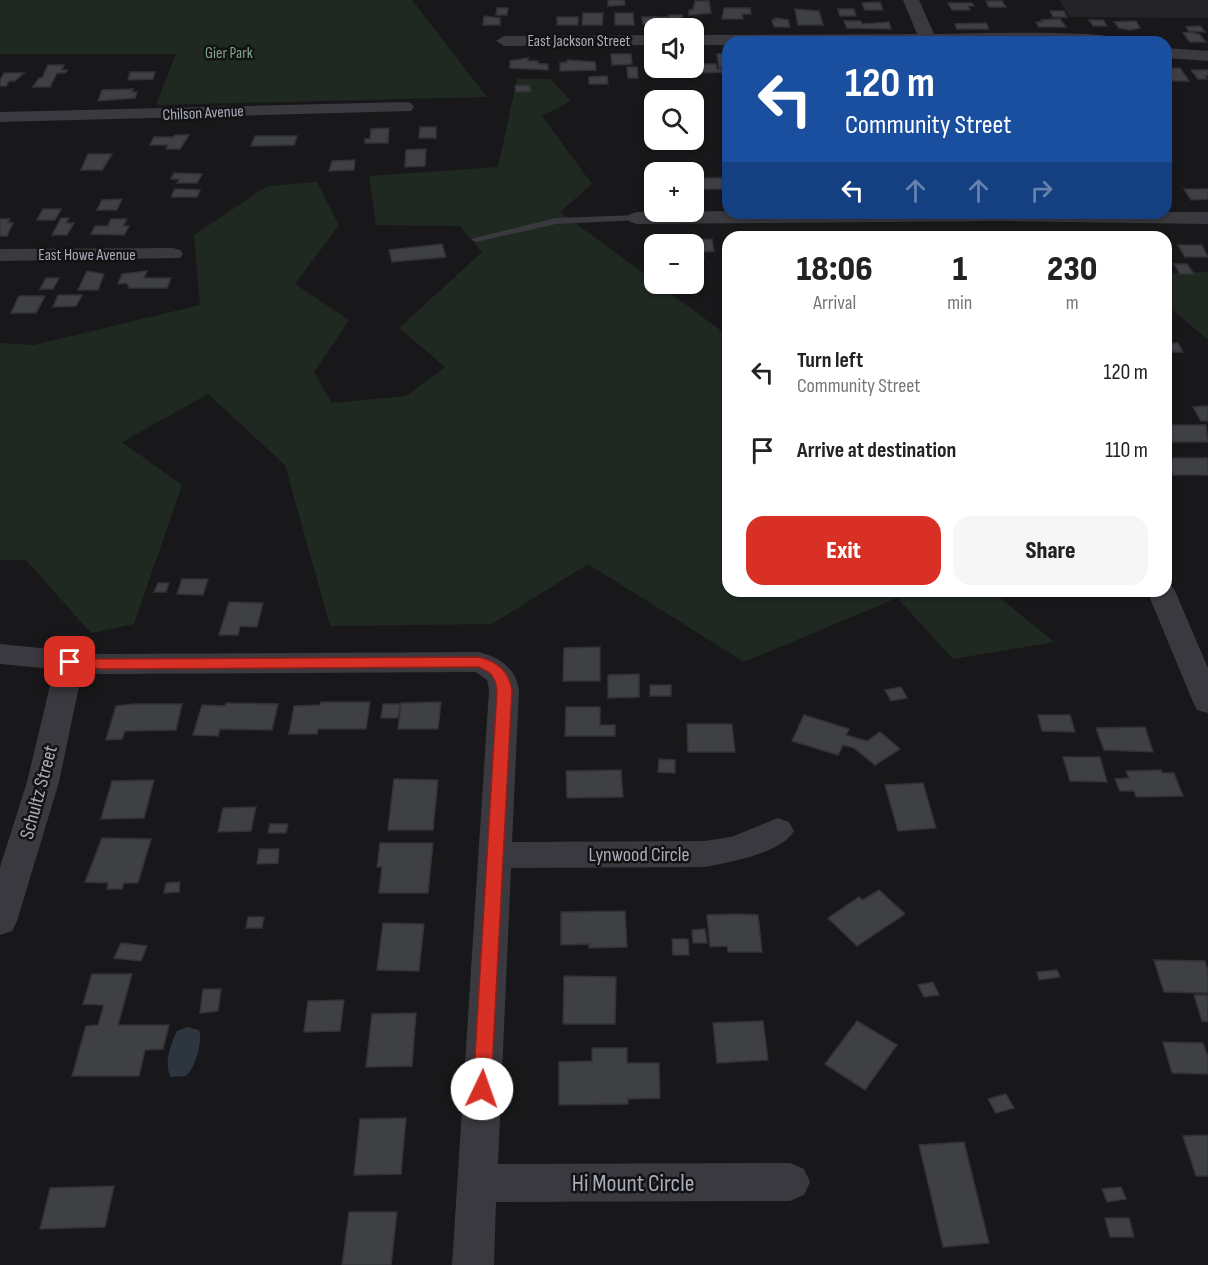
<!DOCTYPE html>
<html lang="en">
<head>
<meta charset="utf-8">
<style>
	:root { --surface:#fff; --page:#f6f6f6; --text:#222; --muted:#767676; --accent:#d93025 }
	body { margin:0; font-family:"Sofia Sans Condensed",sans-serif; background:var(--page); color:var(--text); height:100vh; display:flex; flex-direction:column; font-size:22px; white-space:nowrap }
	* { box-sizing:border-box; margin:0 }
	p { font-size:20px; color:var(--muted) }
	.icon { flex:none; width:33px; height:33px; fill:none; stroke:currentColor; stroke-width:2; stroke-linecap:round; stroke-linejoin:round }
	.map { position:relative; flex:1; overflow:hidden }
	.drawer { position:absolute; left:722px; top:231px; width:450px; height:366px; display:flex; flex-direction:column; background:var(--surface); border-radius:18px; box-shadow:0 2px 4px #0004 }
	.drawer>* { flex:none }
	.top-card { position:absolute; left:722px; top:36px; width:450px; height:183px; border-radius:18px; box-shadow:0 2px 4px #0004; background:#1a4fa0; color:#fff; overflow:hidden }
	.controls { position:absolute; left:644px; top:18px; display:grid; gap:12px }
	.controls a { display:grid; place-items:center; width:60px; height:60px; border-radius:12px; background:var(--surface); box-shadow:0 2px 4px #0004; font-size:30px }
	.pin { position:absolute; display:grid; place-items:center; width:51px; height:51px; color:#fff; margin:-26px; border-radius:12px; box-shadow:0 3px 9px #0006 }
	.me { position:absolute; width:66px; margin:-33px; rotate:3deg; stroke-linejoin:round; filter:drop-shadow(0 0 4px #0008) }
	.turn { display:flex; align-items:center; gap:21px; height:126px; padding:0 24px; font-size:27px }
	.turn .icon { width:78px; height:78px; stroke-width:2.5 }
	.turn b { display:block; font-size:42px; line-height:51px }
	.lanes { display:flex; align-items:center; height:57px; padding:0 24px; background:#0003; justify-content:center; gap:30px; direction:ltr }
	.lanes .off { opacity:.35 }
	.eta { display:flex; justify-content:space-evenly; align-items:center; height:102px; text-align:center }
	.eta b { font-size:36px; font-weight:800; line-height:42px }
	.button { display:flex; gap:12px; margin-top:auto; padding:12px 24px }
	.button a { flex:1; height:69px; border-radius:18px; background:var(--accent); color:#fff; font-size:24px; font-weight:800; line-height:69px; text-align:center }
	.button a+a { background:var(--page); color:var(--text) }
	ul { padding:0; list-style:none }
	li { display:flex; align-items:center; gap:18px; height:78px; padding:0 24px }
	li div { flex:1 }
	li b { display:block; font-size:22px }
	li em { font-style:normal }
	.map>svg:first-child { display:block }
	.built { fill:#242427 }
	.green { fill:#1f2821 }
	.water { fill:#2d353f }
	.building { fill:#3f4044; stroke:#323236; stroke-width:1.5 }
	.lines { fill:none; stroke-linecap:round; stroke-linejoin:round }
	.service { fill:#39393f; fill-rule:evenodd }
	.minor { fill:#39393f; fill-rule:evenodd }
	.route { fill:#d93025; stroke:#8d1f18; stroke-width:1.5 }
	.labels { text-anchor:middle; stroke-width:5; stroke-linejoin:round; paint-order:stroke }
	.far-street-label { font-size:16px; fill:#aaadba; stroke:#131315 }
	.far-park-label { font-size:16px; fill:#80a686; stroke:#131315 }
	.street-label { font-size:20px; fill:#aaadba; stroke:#131315 }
	.near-street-label { font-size:24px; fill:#aaadba; stroke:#131315 }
</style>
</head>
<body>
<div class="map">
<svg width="1208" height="1265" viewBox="0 0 1208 1265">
	<rect width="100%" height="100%" fill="#18181a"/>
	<!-- built -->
	<path class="built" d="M 1059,0 L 1208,0 L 1208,18 L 1070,17 Z"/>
	<!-- green -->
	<g class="green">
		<path d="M 0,0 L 412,0 L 487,97 L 156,105 L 176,54 L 0,54 Z"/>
		<path d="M 517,79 L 550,79 L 571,101 L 542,116 L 592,184 L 560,212 L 654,281 L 654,284 L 658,284 L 727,335 L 728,591 L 992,591 L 1054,642 L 953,659 L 897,598 L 744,662 L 588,564 L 492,624 L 330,626 L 285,465 L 208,394 L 122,442 L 182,485 L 134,624 L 91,633 L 26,560 L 0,560 L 0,343 L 34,345 L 200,305 L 194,235 L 267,186 L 317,182 L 339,225 L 295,284 L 349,320 L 314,372 L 332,403 L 406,396 L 445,367 L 399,328 L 482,252 L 460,226 L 376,225 L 369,176 L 498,167 Z"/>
		<path d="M 1208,272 L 1208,340 L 1166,304 L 1166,273 Z"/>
	</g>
	<!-- water -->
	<path class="water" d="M 187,1027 L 199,1030 C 203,1042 195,1068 186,1076 L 171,1077 C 163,1065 171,1043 177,1031 Z"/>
	<!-- building -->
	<g class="building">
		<path d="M 608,0 L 624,0 L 625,5 L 608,6 Z"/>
		<path d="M 695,1 L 709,1 L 711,13 L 689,15 L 689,10 L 693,10 Z"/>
		<path d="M 986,1 L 1002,1 L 1006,7 L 989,7 Z"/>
		<path d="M 880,2 L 883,10 L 865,10 L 862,3 Z"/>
		<path d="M 948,3 L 972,3 L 974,6 L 968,6 L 970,10 L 952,10 Z"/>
		<path d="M 497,8 L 508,8 L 507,15 L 496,15 Z"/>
		<path d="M 724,8 L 750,8 L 751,14 L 742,14 L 743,19 L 722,19 Z"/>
		<path d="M 795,9 L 819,11 L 823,25 L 798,25 Z"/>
		<path d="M 838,9 L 854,9 L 856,16 L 840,16 Z"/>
		<path d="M 1050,11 L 1064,11 L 1067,17 L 1053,17 Z"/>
		<path d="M 583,13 L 603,13 L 602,25 L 582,25 Z"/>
		<path d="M 615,13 L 633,13 L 634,25 L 615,25 Z"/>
		<path d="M 669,15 L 682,15 L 683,21 L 667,21 L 668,25 L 643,24 L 642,17 L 669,17 Z"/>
		<path d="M 484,16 L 500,18 L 500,25 L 483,25 Z"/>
		<rect x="557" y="17" width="21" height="8"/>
		<path d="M 775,18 L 788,20 L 790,27 L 774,27 L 772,20 L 776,20 Z"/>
		<path d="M 1060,19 L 1066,27 L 1039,27 L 1036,22 L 1042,22 L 1041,20 Z"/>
		<path d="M 1089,20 L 1103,20 L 1107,26 L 1093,26 Z"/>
		<path d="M 844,21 L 861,21 L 862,24 L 889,22 L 891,29 L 847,28 Z"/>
		<path d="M 1136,21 L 1140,28 L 1130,30 L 1119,28 L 1114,22 Z"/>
		<path d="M 986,23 L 989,29 L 957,29 L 955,24 Z"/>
		<path d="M 1200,26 L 1205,32 L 1189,31 L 1186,27 Z"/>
		<path d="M 1190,32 L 1199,34 L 1206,42 L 1190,42 L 1183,33 Z"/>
		<path d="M 725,53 L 728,53 L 728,68 L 719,68 L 717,54 Z"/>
		<path d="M 611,54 L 631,54 L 632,64 L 612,65 Z"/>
		<path d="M 646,54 L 654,54 L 654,68 L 682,69 L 648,69 Z"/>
		<path d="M 528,58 L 528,61 L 538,61 L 538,64 L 548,64 L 548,70 L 510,68 L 510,61 Z"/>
		<path d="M 567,60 L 595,62 L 596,70 L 560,71 L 560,63 L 567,62 Z"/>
		<path d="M 697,64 L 716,64 L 717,69 L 722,69 L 723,72 L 699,73 Z"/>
		<path d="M 48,65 L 64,65 L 61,70 L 67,70 L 65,73 L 57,73 L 50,87 L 33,87 L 39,78 L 42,78 Z"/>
		<path d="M 627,67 L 637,67 L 638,78 L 628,78 Z"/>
		<path d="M 1166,68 L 1180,68 L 1189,81 L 1169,81 L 1166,76 Z"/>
		<path d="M 1191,70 L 1208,70 L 1208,76 L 1205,76 L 1207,79 L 1198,79 Z"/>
		<path d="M 130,72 L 155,72 L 153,79 L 128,80 Z"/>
		<path d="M 4,73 L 24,73 L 15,81 L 9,81 L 6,86 L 0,86 L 0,80 Z"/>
		<path d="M 607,76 L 608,84 L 589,84 L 589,77 Z"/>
		<path d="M 529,85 L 531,91 L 516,92 L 515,86 Z"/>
		<path d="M 133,89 L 132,92 L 137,92 L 135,98 L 98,101 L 102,90 Z"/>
		<path d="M 420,127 L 436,127 L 436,138 L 419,138 Z"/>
		<path d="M 389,128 L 388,143 L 365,143 L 365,139 L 370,139 L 371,129 Z"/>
		<path d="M 175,135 L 189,135 L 180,149 L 166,149 L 168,145 L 150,145 L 154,137 L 174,137 Z"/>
		<path d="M 255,136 L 297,136 L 294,145 L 251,146 Z"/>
		<path d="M 426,149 L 425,166 L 405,167 L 406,150 Z"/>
		<path d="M 88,154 L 112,154 L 102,170 L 81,170 Z"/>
		<path d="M 355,160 L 354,170 L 329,171 L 332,161 Z"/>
		<path d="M 661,163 L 679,166 L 680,172 L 660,172 Z"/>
		<path d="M 174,173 L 202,174 L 197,183 L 177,183 L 179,179 L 171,179 Z"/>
		<path d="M 694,178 L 728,178 L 728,189 L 695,189 Z"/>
		<path d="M 175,189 L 200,190 L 197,197 L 171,197 Z"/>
		<path d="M 1184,189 L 1208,189 L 1208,199 L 1191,200 Z"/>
		<path d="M 122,199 L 117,210 L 97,210 L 102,200 Z"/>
		<path d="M 43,209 L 61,209 L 55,220 L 37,220 Z"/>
		<path d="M 61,218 L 69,218 L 66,223 L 74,223 L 67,235 L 52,235 Z"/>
		<path d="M 0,219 L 10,219 L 8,223 L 13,223 L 7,236 L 0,236 Z"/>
		<path d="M 111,219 L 127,219 L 123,226 L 129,226 L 124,235 L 91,234 L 95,226 L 108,226 Z"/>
		<path d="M 1062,234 L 1096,234 L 1098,237 L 1054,236 Z"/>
		<path d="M 712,239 L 714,251 L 703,252 L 704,258 L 693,258 L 693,244 L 654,244 L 654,251 L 653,241 Z"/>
		<path d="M 442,244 L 446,257 L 392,262 L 389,250 Z"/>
		<path d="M 1178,245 L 1202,245 L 1208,257 L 1185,257 Z"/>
		<path d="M 1174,264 L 1187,264 L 1194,274 L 1180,274 Z"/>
		<path d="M 87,271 L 104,274 L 98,290 L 78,290 Z"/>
		<path d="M 147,271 L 144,278 L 171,278 L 167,288 L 128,288 L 129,286 L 126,283 L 118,284 L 122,274 Z"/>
		<path d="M 46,278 L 59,278 L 53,289 L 40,289 Z"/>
		<path d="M 58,295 L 82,295 L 76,306 L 53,307 Z"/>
		<path d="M 19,296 L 45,296 L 36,313 L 11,313 Z"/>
		<path d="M 1166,343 L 1178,343 L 1183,352 L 1166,352 Z"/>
		<path d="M 1208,406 L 1208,421 L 1201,421 L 1193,407 Z"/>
		<path d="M 1166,425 L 1206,425 L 1208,442 L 1168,442 Z"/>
		<path d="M 1166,458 L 1208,458 L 1208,475 L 1173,475 Z"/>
		<path d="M 182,579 L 208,579 L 203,595 L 177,594 Z"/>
		<path d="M 158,583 L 169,583 L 166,592 L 154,592 Z"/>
		<path d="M 229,602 L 263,603 L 257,627 L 240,626 L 238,635 L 219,635 Z"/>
		<path d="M 600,647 L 600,681 L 563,681 L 564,648 Z"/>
		<path d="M 639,674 L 639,697 L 608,698 L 608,675 Z"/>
		<rect x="650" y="685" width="21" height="11"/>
		<path d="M 901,687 L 907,698 L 891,701 L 885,690 Z"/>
		<path d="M 321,702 L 370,702 L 366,729 L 318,729 L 317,734 L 289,734 L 294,706 L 320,705 Z"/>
		<path d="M 441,702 L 438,729 L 398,729 L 401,703 Z"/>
		<path d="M 226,703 L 278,704 L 272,730 L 220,729 L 218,736 L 193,735 L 202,705 L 225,706 Z"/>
		<path d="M 133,704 L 182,704 L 176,730 L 125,731 L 122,739 L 106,740 L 116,706 Z"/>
		<path d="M 383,704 L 400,704 L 398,718 L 381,718 Z"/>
		<path d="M 566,707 L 600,707 L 600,725 L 615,725 L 615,736 L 565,736 Z"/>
		<path d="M 804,715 L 849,729 L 846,735 L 867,741 L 880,732 L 900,749 L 875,765 L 854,748 L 843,745 L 838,755 L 792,741 Z"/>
		<path d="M 1038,715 L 1070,715 L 1075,732 L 1042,731 Z"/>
		<path d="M 687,724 L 732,724 L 735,752 L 688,752 Z"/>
		<path d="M 1145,727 L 1153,752 L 1104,750 L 1096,728 Z"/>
		<path d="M 1063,757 L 1100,757 L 1107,782 L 1070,781 Z"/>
		<path d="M 659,759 L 675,760 L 675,773 L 658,772 Z"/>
		<path d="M 621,770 L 623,797 L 567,798 L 566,771 Z"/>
		<path d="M 1161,770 L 1162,773 L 1174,773 L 1183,796 L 1136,797 L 1134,791 L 1120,791 L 1115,779 L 1129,778 L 1126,771 Z"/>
		<path d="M 394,779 L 438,780 L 433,830 L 388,830 Z"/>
		<path d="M 154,780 L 144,818 L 101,819 L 112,781 Z"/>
		<path d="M 923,783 L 936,828 L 898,831 L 885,785 Z"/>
		<path d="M 256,807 L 251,831 L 218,832 L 223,808 Z"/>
		<path d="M 270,824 L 288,824 L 286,833 L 268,833 Z"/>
		<path d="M 102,838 L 151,839 L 138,883 L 124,883 L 122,889 L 107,889 L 108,883 L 85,882 Z"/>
		<path d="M 380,843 L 433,843 L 428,893 L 379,893 L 382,867 L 377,867 Z"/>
		<path d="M 259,849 L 279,849 L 278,863 L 257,864 Z"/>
		<path d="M 180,882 L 179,892 L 164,893 L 166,883 Z"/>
		<path d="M 879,890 L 905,914 L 857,946 L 828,918 L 859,897 L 863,900 Z"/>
		<path d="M 625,911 L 627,947 L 589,948 L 589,944 L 561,945 L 561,912 Z"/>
		<path d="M 737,914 L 758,915 L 762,952 L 728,952 L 727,946 L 710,947 L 707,915 Z"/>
		<path d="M 248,917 L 264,917 L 262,928 L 246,928 Z"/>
		<path d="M 383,923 L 424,924 L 419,971 L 377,970 Z"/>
		<path d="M 705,929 L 707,943 L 693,943 L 692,930 Z"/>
		<path d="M 672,939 L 688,939 L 689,955 L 673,955 Z"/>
		<path d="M 121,943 L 147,946 L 141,961 L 114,958 Z"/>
		<path d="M 1154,960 L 1205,961 L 1208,970 L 1208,993 L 1164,992 Z"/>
		<path d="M 1057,970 L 1060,977 L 1039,980 L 1037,972 Z"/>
		<path d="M 92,974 L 132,974 L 118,1025 L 169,1025 L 163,1049 L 145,1050 L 139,1076 L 72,1076 L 86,1026 L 98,1025 L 104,1005 L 83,1004 Z"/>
		<path d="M 564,976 L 616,977 L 615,1024 L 563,1024 Z"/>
		<path d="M 933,982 L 939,995 L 924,997 L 918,985 Z"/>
		<path d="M 203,989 L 221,989 L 218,1011 L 200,1013 Z"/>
		<path d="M 1194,995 L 1208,995 L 1208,1022 L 1202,1021 Z"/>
		<path d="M 344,1000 L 340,1031 L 304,1032 L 308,1001 Z"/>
		<path d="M 416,1013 L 412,1066 L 366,1067 L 372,1014 Z"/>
		<path d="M 763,1021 L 768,1060 L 717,1063 L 713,1023 Z"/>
		<path d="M 857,1021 L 897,1045 L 865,1090 L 825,1064 Z"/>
		<path d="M 1163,1042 L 1203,1043 L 1208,1057 L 1208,1074 L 1172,1073 Z"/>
		<path d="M 592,1048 L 627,1048 L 627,1063 L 659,1063 L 660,1098 L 628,1099 L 628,1104 L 559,1105 L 559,1062 L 592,1061 Z"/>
		<path d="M 1006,1094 L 1014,1108 L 996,1113 L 988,1099 Z"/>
		<path d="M 406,1118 L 401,1174 L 354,1175 L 360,1119 Z"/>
		<path d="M 1208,1135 L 1208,1176 L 1196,1176 L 1183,1136 Z"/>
		<path d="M 964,1142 L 989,1243 L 943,1247 L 919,1145 Z"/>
		<path d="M 114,1186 L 105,1227 L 40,1229 L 50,1188 Z"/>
		<path d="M 1121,1187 L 1126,1199 L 1107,1202 L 1102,1189 Z"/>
		<path d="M 349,1212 L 397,1212 L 391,1265 L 342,1265 Z"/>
		<path d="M 1105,1218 L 1129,1218 L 1134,1237 L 1110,1237 Z"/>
	</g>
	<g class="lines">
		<!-- service -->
		<path class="service" d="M 637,215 L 640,216 L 640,220 L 556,224 L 476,242 L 471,239 L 556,218 Z"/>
		<!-- minor -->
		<g class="minor">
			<path d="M 903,0 L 919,0 L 934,34 C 961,34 1118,28 1129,42 L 728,42 L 728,45 L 693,45 L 693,35 L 917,34 Z"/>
			<path d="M 654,35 L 654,45 L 504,46 L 496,41 L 504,36 Z"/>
			<path d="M 1166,48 L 1208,51 L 1208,61 L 1166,58 Z"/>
			<path d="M 405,102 L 411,103 L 414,107 L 411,111 L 0,122 L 0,112 Z"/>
			<path d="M 728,211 L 1208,212 L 1208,224 L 1003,221 L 637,224 L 630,222 L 627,218 L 630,214 L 637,212 Z"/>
			<path d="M 173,248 L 180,250 L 183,254 L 180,258 L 0,261 L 0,249 Z"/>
			<path d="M 1166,583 L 1171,585 L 1175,591 L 1208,668 L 1208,713 L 1197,710 L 1193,702 L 1147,591 L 1166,591 Z"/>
			<path d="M 0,644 L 101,654 L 479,652 C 500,658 515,667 519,690 L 512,842 L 704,841 L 731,837 L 778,818 L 789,822 L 794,831 C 782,853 728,863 704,867 L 511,868 L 498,1164 L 790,1163 L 804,1169 L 810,1182 L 804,1195 L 790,1201 L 496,1202 L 494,1265 L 452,1265 L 489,690 L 487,680 L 476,672 L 101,674 L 82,672 L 59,782 L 17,921 L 12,931 L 0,935 L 0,867 L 27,782 L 54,669 L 0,664 Z"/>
		</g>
	</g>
	<!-- route -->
	<path class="route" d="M 70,657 L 101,659 L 479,657 C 498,662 508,670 512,690 L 491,1089 L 489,1095 L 482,1098 L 476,1095 L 473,1089 L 497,690 C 495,676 491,672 478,667 L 101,669 L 65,665 L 63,662 Z"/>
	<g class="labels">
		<!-- far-street labels -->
		<g class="far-street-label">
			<text x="579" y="46">East Jackson Street</text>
			<text transform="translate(203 112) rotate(-3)" y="6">Chilson Avenue</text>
			<text x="87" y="260">East Howe Avenue</text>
		</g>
		<!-- far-park labels -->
		<g class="far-park-label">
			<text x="229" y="58">Gier Park</text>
		</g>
		<!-- street labels -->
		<g class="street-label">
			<text transform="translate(38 792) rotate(-75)" y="7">Schultz Street</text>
			<text x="639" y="861">Lynwood Circle</text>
		</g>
		<!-- near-street labels -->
		<g class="near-street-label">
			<text x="633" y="1191">Hi Mount Circle</text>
		</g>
	</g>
</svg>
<div class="controls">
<a><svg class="icon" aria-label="sound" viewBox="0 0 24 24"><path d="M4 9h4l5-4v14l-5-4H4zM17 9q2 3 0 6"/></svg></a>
<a><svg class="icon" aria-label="search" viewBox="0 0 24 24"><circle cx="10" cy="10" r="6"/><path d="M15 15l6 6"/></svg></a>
<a>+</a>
<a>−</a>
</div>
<div class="pin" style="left:70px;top:662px;background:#d93025"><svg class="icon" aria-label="arrive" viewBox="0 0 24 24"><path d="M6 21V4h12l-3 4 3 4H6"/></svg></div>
<svg class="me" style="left:482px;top:1089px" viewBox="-20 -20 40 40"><circle r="19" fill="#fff"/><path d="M0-13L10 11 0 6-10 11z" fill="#d93025"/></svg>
<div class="top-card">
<div class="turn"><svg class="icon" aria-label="left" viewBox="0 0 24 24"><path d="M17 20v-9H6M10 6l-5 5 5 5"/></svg><div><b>120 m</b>Community Street</div></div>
<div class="lanes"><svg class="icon" aria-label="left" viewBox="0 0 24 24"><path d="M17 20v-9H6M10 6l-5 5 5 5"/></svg><svg class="icon off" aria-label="ahead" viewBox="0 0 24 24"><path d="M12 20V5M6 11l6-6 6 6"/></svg><svg class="icon off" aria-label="ahead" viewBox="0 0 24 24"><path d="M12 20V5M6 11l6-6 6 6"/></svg><svg class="icon off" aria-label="right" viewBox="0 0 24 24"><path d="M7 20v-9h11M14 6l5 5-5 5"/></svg></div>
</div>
<section class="drawer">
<div class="eta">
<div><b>18:06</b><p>Arrival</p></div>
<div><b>1</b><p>min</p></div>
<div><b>230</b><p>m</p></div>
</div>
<ul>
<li><svg class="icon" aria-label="left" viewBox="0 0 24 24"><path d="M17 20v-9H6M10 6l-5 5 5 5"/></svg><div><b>Turn left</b><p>Community Street</p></div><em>120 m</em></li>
<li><svg class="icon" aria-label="arrive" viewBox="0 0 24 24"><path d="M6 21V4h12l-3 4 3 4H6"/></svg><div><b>Arrive at destination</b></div><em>110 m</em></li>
</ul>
<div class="button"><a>Exit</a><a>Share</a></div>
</section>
</div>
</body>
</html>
